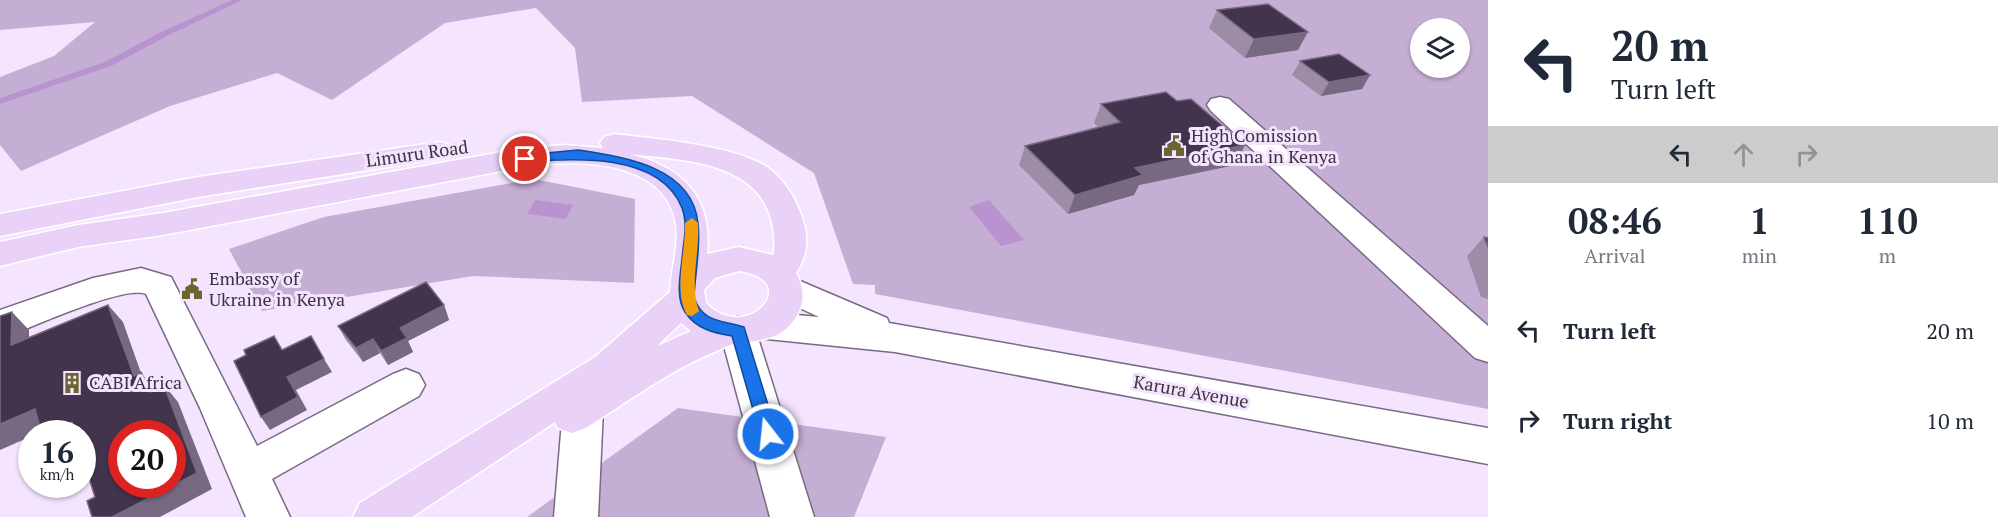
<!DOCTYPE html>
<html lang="en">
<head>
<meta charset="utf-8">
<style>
	:root { --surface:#fff; --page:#f6f6f7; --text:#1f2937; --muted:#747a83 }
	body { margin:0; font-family:"PT Serif",serif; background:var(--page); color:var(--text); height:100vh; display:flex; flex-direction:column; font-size:22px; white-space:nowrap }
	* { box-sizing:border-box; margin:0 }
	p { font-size:20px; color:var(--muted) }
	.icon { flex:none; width:33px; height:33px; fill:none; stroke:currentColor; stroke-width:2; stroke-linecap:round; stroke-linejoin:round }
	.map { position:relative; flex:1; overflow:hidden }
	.drawer { display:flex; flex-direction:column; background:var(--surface); width:510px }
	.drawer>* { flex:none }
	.hud { background:#fff; color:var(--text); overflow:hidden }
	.fabs { position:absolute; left:1410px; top:18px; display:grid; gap:12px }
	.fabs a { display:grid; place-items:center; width:60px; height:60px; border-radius:50%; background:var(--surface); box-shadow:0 2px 4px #0004; font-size:30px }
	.speed { position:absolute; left:18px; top:420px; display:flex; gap:12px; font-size:30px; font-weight:700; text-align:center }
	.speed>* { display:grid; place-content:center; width:78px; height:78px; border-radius:50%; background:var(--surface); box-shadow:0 2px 4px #0004; line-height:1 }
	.speed small { font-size:15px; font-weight:400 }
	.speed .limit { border:9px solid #d22; background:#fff; color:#111 }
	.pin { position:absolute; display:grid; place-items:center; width:51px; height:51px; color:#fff; margin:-26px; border:3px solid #fff; border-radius:50%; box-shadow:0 2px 6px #0007 }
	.me { position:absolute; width:66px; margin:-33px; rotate:344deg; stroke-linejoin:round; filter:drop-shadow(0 0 4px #0008) }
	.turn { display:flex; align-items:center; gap:21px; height:126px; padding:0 24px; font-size:27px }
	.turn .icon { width:78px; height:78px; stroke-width:2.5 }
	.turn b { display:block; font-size:42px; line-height:51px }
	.lanes { display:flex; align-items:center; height:57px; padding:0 24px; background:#0003; justify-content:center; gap:30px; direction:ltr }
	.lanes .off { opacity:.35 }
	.eta { display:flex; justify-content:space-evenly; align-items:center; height:102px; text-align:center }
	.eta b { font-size:36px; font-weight:800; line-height:42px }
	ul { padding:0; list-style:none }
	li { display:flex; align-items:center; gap:18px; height:90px; padding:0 24px }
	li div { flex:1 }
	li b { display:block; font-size:22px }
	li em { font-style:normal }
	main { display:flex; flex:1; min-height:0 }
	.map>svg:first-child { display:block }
	.green { fill:#c5aed4; fill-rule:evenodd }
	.water { fill:#b993d0 }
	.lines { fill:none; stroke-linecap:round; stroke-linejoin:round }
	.stream { fill:#b993d0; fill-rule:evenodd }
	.minor-casing { stroke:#7a6985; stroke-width:3 }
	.major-casing { stroke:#fff; stroke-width:3 }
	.minor { fill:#fff; fill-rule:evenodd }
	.major { fill:#e9d1f7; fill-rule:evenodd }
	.wall { fill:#9c8ca6 }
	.shaded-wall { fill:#786982 }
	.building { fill:#43344d; stroke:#786982; stroke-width:1.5; fill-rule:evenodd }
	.route { fill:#1a73e8; stroke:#114b97; stroke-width:1.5 }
	.slow { fill:#f59e0b }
	.labels { text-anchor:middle; stroke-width:6; stroke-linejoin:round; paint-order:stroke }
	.poi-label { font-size:18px; fill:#3c3441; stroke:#f4e4fe; text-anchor:start }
	.street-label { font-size:18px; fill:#3c3441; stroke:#f4e4fe }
</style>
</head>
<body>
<main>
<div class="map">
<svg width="1488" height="517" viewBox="0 0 1488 517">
	<rect width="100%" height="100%" fill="#f4e4fe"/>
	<!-- green -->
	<g class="green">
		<path d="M 0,0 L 1488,0 L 1488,409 L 875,294 L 875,285 L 853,284 L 814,173 L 692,96 L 582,102 L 575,48 L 536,8 L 445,23 L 332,100 L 277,73 L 170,106 L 21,171 L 0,145 L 0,77 L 54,56 L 95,22 L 0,30 ZM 1420,28 L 1460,28 L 1460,68 L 1420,68 Z"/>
		<path d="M 534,179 L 635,199 L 634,283 L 473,276 L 262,311 L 229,249 L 324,217 Z"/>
		<path d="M 678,408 L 886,437 L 854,517 L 527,517 Z"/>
	</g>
	<!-- water -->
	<g class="water">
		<path d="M 535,200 L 573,205 L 566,219 L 527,214 Z"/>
		<path d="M 989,200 L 1024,240 L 1001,246 L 969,207 Z"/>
	</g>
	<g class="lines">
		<!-- stream -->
		<path class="stream" d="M 232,0 L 242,0 L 167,36 L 111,66 L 0,104 L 0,98 L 105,62 L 161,32 Z"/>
		<defs>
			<g id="minor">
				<path d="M 1220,97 L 1229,99 L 1488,326 L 1488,362 L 1475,358 L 1211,111 L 1207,105 L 1211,99 Z"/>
				<path d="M 141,268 L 171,277 L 257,446 L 393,374 L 406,369 L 419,374 L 425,385 L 419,396 L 272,479 L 290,517 L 246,517 L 200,408 L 146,294 C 126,285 41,323 18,332 L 5,336 L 0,334 L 0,310 L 93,278 Z"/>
				<path d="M 786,275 L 887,318 L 889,323 L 1488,428 L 1488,464 L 895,352 L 758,338 L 814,517 L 770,517 L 720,331 L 725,321 L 738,317 L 747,320 L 749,316 L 762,312 L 819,317 L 774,296 L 769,287 L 774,278 Z"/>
				<path d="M 583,393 L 597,397 L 603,409 L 598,517 L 554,517 L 563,409 L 569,397 Z"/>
			</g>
			<g id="major">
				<path d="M 614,134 C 656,139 732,145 767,167 C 782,177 794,196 800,212 C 809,234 809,253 796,273 C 807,292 804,311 788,327 C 774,341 752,341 733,344 C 726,346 718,351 712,353 C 667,372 627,402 586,428 L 572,433 L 558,428 L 555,422 L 412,517 L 353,517 L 360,503 L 595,357 L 670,292 C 671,270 679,246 676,224 C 666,161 583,160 534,165 L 163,235 L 78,247 L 0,266 L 0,242 L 78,225 L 163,213 L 519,149 L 564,145 L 603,148 L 600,143 L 604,137 ZM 630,154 C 679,160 755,160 771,219 C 774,231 776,244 773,255 L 739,247 L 707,254 C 713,197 682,167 630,154 ZM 739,271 C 806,281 746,345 706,303 L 704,290 L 715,278 ZM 681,323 L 691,331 L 657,346 Z"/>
				<path d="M 440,142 L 450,145 L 454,151 L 450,157 L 198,197 L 0,236 L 0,214 L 198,177 Z"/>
			</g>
		</defs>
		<!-- minor casing -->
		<use href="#minor" class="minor-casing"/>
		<!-- major casing -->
		<use href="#major" class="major-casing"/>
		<!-- minor -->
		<use href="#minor" class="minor"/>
		<!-- major -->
		<use href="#major" class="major"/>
	</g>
	<!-- wall -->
	<g class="wall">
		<path d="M 1217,10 L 1298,50 L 1245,58 L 1209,28 Z"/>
		<path d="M 1300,61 L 1370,75 L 1362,89 L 1321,96 L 1292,75 Z"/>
		<path d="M 1101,104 L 1235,165 L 1139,185 L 1134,195 L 1068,214 L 1019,165 L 1025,146 L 1098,127 L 1094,123 Z"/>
		<path d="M 1484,237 L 1488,238 L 1488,299 L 1481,297 L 1467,256 Z"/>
		<path d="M 444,305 L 449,320 L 408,341 L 413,352 L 388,365 L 380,353 L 363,362 L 346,340 L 338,326 Z"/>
	</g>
	<!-- shaded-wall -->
	<g class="shaded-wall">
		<path d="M 1308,32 L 1298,50 L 1245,58 L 1254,39 Z"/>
		<path d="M 1370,75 L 1362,89 L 1321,96 L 1329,82 Z"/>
		<path d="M 1245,145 L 1235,165 L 1139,185 L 1134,195 L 1068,214 L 1075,195 L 1135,168 Z"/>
		<path d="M 108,305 L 123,322 L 141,373 L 155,390 L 165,409 L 134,376 Z"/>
		<path d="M 444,305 L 449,320 L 408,341 L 413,352 L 388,365 L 381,351 L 400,328 Z"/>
		<path d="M 12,312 L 29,330 L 29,363 L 11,345 Z"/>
		<path d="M 373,339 L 380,353 L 363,362 L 356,348 Z"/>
		<path d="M 324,359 L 332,372 L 296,390 L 307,410 L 270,430 L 261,417 L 287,377 Z"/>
		<path d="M 164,385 L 178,402 L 212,489 L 160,517 L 112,517 Z"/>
		<path d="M 35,409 L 53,426 L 36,434 L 32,434 L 32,436 L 0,450 L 0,424 Z"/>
		<path d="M 72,422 L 82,434 L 47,434 Z"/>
	</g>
	<!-- building -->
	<g class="building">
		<path d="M 1268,4 L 1308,32 L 1254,39 L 1217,10 Z"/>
		<path d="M 1339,54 L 1370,75 L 1329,82 L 1300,61 Z"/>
		<path d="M 1166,92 L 1177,101 L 1191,99 L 1245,145 L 1135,168 L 1143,175 L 1075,195 L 1025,146 L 1120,122 L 1101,104 Z"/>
		<path d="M 1484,237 L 1488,238 L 1488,247 Z"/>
		<path d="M 426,282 L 444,305 L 400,328 L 407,338 L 381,351 L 373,339 L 356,348 L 338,326 Z"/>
		<path d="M 108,305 L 134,376 L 141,372 L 150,392 L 164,385 L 197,473 L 112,517 L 92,517 L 87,501 L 95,497 L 82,456 L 82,434 L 76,434 L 72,422 L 47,434 L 42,434 L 35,409 L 0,424 L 0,316 L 12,312 L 11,345 ZM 122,434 L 172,434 L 172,484 L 122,484 Z"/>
		<path d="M 274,336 L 282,350 L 311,336 L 324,359 L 287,377 L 298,397 L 261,417 L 234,361 L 246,355 L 244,350 Z"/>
	</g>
	<!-- route -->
	<path class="route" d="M 578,150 C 623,157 692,166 698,223 C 701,247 695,274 694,297 C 702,323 722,320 744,327 L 777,434 L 774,439 L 762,439 L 760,434 L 732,336 C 714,333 696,329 685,312 C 674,296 682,268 683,249 C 685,235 687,222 682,208 C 660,152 572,158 525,162 L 519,159 L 525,155 Z"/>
	<!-- slow -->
	<path class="slow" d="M 692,218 L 698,223 C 700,251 689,284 699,311 L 692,316 L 687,315 C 673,289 686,252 685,223 Z"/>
	<!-- icons -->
	<defs>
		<symbol id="civic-bare" viewBox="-9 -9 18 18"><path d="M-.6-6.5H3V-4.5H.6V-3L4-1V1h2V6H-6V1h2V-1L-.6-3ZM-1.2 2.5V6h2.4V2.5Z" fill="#6c6532" stroke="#f4e4fe" stroke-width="2.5" paint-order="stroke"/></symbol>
		<symbol id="building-bare" viewBox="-9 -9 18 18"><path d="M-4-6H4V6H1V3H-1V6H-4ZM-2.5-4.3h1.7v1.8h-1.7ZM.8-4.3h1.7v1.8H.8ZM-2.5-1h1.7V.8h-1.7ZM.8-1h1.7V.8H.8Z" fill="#6c6532" stroke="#f4e4fe" stroke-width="2.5" paint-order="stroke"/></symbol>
	</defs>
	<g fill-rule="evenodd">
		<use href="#civic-bare" x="1159" y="131" width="30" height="30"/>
		<use href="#civic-bare" x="177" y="274" width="30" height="30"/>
		<use href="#building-bare" x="57" y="368" width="30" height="30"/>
	</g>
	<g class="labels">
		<!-- poi labels -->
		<g class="poi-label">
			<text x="1191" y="142">High Comission<tspan x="1191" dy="21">of Ghana in Kenya</tspan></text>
			<text x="209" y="285">Embassy of<tspan x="209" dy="21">Ukraine in Kenya</tspan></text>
			<text x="89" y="389">CABI Africa</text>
		</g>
		<!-- street labels -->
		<g class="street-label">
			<text transform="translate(417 154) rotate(-8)" y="6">Limuru Road</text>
			<text transform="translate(1191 392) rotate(10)" y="6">Karura Avenue</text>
		</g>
	</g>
</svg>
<div class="fabs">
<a><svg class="icon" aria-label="layers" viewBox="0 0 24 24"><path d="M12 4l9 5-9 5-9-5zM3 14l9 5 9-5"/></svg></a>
</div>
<div class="speed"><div>16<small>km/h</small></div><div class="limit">20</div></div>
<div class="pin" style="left:525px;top:159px;background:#d93025"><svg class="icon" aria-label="arrive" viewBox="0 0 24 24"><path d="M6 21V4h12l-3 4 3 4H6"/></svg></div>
<svg class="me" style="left:768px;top:434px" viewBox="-20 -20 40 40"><circle r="17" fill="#1a73e8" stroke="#fff" stroke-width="3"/><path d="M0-11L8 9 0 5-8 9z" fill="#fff"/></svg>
</div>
<section class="drawer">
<div class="hud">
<div class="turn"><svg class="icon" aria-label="left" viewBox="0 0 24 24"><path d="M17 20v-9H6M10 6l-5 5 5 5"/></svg><div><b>20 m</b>Turn left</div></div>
<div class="lanes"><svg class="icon" aria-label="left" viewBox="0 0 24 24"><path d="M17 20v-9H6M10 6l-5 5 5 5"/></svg><svg class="icon off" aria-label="ahead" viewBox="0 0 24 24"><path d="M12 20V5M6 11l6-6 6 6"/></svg><svg class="icon off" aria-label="right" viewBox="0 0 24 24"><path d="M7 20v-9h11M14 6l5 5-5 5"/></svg></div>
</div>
<div class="eta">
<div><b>08:46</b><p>Arrival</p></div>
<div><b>1</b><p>min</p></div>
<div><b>110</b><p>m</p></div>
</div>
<ul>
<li><svg class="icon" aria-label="left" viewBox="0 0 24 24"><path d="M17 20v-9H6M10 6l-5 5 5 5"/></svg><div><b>Turn left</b></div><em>20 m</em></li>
<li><svg class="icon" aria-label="right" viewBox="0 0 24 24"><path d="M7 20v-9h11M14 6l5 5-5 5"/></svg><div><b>Turn right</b></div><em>10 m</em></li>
</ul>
</section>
</main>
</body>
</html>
